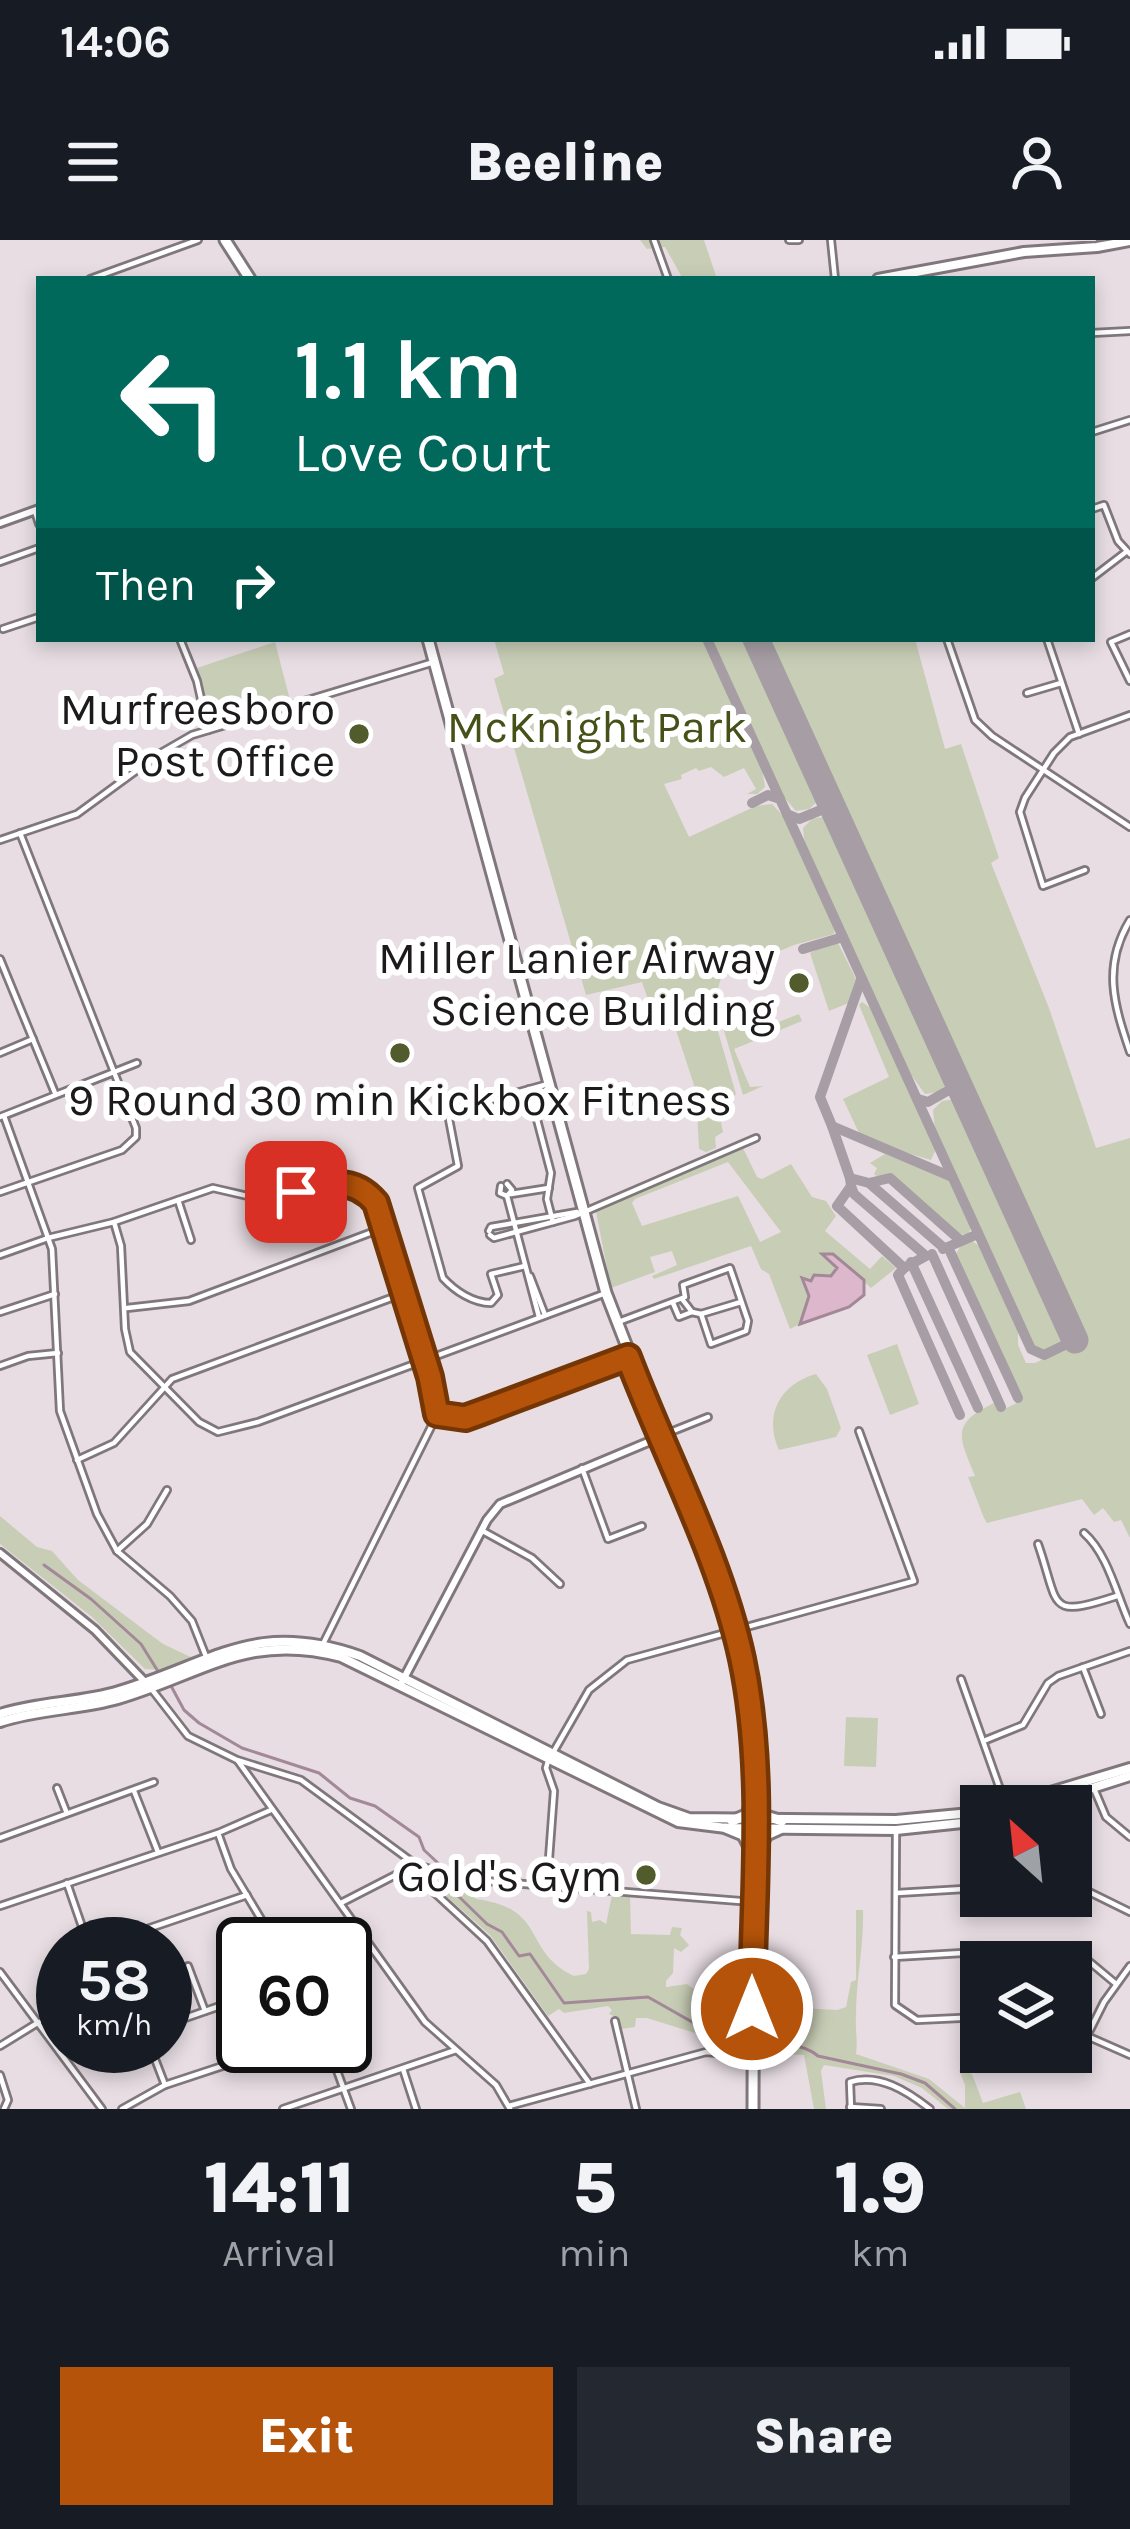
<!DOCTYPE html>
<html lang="en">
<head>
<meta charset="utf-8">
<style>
	:root { --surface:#171b24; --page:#242831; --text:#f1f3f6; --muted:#9ea1a6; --accent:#b45309 }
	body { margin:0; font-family:Karla,sans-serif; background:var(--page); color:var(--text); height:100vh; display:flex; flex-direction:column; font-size:45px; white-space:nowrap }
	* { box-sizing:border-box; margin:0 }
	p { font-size:39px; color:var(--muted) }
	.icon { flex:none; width:66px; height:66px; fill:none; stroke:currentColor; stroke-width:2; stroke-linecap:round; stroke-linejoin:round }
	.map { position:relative; height:1869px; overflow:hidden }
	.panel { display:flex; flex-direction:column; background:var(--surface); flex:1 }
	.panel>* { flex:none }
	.top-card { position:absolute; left:36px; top:36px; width:1059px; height:366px; border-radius:0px; box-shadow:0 6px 18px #0003; background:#00695c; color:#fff; overflow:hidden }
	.needle { width:78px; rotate:333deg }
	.controls { position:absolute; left:960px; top:1545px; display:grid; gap:24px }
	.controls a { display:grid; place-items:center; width:132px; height:132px; border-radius:0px; background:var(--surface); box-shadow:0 6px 18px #0003; font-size:60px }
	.speed { position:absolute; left:36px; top:1677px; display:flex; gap:24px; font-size:60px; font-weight:700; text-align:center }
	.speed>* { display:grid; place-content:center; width:156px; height:156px; border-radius:50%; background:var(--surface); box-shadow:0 6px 18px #0003; line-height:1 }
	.speed small { font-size:30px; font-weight:400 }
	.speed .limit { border:6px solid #111; border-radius:18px; background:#fff; color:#111 }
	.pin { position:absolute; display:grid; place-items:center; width:102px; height:102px; color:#fff; margin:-51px; border-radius:24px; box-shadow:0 6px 18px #0006 }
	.me { position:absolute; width:132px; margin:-66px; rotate:0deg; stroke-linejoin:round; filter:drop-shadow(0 0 9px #0008) }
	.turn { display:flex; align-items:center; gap:42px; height:252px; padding:0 60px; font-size:54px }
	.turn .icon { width:156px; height:156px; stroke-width:2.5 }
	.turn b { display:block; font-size:84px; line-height:102px }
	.then { display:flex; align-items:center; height:114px; padding:0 60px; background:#0003; gap:24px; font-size:45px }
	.eta { display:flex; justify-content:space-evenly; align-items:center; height:204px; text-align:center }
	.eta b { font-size:72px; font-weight:800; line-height:84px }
	.cta { display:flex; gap:24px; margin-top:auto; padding:24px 60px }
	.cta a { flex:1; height:138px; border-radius:0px; background:var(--accent); color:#fff; font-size:48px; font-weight:800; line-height:138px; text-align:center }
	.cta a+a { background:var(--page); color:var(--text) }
	.status { display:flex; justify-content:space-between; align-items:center; height:84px; padding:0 60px; background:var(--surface); direction:ltr }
	.status svg { height:33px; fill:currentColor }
	header { display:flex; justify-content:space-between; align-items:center; height:156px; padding:0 60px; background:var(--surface); font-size:54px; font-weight:800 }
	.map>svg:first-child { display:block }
	.green { fill:#c8ceb6; fill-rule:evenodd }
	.water { fill:#ddb8cd; stroke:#a38998; stroke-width:3 }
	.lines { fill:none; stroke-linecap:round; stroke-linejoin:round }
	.stream { stroke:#a38998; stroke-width:3 }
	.taxiway { stroke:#a69ea4; stroke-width:10 }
	.runway { stroke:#a69ea4; stroke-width:27 }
	.minor-casing { stroke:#80777c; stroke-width:10 }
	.tertiary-casing { stroke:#80777c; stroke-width:12 }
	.secondary-casing { stroke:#80777c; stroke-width:14 }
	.primary-casing { stroke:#80777c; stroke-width:15 }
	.minor { stroke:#fff; stroke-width:4.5 }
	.tertiary { stroke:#fff; stroke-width:6 }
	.secondary { stroke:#fff; stroke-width:8 }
	.primary { stroke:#fff; stroke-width:9 }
	.route-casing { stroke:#753606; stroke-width:30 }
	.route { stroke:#b45309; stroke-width:21 }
	.poi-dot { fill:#515b2b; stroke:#fff; stroke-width:4.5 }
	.labels { text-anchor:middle; stroke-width:12; stroke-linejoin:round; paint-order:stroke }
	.poi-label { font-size:45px; fill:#1d1a1c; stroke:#fff; text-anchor:end }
	.park-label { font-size:45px; fill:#465118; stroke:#fff }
</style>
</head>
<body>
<div class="status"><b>14:06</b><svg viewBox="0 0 49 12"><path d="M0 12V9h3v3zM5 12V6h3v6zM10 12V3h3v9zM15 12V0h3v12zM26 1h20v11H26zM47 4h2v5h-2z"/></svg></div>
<header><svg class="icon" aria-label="menu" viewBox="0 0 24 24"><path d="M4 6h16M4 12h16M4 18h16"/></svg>Beeline<svg class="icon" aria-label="person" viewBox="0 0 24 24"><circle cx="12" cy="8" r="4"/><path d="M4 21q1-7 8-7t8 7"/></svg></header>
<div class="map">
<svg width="1130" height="1869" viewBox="0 0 1130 1869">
	<rect width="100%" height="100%" fill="#e7dde3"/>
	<!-- green -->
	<g class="green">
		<path d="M 640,0 L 704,0 L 717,39 L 683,39 L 665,7 L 647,9 Z"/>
		<path d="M 494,399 L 703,399 L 762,528 L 765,547 L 757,554 L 747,554 L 756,549 L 744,528 L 724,537 L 711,527 L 699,531 L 696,528 L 681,535 L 682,539 L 664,544 L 689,597 L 756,566 L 772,564 L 786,579 L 835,687 L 834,694 L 794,705 L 722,735 L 715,758 L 709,760 L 736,854 L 719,873 L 723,892 L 715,897 L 716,908 L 706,912 L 699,909 L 696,851 L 670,772 L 654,777 L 642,742 L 586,755 L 494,439 L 504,434 Z"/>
		<path d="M 711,399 L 746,399 L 819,560 L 809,569 L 796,571 L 783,556 Z"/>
		<path d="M 766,399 L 915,399 L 945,509 L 961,504 L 999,618 L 991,623 L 1049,768 L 1096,908 L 1130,898 L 1130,1298 L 1121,1280 L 1114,1282 L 1103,1268 L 1094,1275 L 1082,1259 L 987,1283 L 984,1278 L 968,1237 L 975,1236 C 959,1197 950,1184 994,1163 L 1000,1171 L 1023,1160 L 956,1014 L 961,1005 L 972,1001 L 981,1007 L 1018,1089 L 1018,1105 L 1026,1123 L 1035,1123 L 1086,1099 Z"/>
		<path d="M 275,402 L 290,460 L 212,480 L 197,428 Z"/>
		<path d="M 827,576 L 948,843 L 938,852 L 925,854 L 909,832 L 805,607 L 803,588 L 812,579 Z"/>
		<path d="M 837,701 L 858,743 L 851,762 L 829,771 L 810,713 Z"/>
		<path d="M 862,762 L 872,769 L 936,909 L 931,920 L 883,906 L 859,893 L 843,859 L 889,837 L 859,765 Z"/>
		<path d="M 755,766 L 762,766 L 765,774 L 759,777 L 763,788 L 799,774 L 802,781 L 734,809 L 750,847 L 763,846 L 743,855 L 722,784 L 751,773 L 750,768 Z"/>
		<path d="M 955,859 L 1064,1096 L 1061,1103 L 1046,1111 L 1035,1108 L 935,890 L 933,870 L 942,861 Z"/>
		<path d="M 743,908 L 757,937 L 762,939 L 791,924 L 812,957 L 826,961 L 836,976 L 825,991 L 870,1029 L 882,1016 L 896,1028 L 871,1048 L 833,1014 L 824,1015 L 837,1027 L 831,1036 L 812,1041 L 800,1084 L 790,1089 L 769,1034 L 761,1029 L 751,1006 L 654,1039 L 652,1036 L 677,1025 L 672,1011 L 650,1017 L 655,1032 L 611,1048 L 596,972 ZM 728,922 L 781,992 L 760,1002 L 738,956 L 642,986 L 632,963 L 635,959 Z"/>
		<path d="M 885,914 L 949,940 L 972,986 L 968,995 L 958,994 L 891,934 L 878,937 L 874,934 L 877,928 L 870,923 Z"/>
		<path d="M 897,1104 L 919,1164 L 890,1175 L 867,1115 Z"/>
		<path d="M 816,1134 L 827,1149 L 841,1188 L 836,1197 L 779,1210 C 763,1175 780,1144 816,1134 Z"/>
		<path d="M 0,1276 L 37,1307 L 52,1311 L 78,1340 L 163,1404 L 191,1417 L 165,1430 L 145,1429 L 92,1377 L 0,1304 Z"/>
		<path d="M 846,1477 L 878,1478 L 876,1527 L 844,1526 Z"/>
		<path d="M 437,1639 L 474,1643 L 476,1659 C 549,1669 521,1711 574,1736 L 586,1734 L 589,1729 L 587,1671 L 591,1672 L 592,1682 L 600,1680 L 606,1684 L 612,1655 L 630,1657 L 631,1694 L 670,1695 L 672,1687 L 682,1688 L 680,1695 L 689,1705 L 681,1712 L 674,1708 L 673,1733 L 666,1741 L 666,1747 L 687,1744 L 700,1754 L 698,1783 L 704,1789 L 716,1791 L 716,1796 L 714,1799 L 647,1778 L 636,1778 L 635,1787 L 621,1789 L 618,1778 L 609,1774 L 612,1770 L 608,1766 L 564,1773 L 559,1769 L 548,1776 L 490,1695 L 437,1648 L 433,1643 Z"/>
		<path d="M 856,1670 L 863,1670 C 864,1706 856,1740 856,1776 C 855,1789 858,1800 856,1814 L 929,1839 L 965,1868 L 965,1845 L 959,1830 L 972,1834 L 983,1863 L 1020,1852 L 1026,1869 L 948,1869 L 922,1848 L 894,1836 L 824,1825 L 821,1831 L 826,1869 L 814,1869 L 804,1815 L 761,1813 L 764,1766 L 837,1770 L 846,1767 L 851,1742 L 856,1740 Z"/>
	</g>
	<!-- water -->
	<path class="water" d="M 822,1014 L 833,1014 L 864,1040 L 864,1055 L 849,1067 L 800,1084 L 809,1056 L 802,1038 L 811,1041 L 814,1035 L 831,1036 L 837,1028 Z"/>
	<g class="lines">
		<!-- stream -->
		<g class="stream">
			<path d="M 44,1325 L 91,1359 L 141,1404 L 159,1433"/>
			<path d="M 170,1444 L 184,1470 L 199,1483 L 242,1508 L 319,1533 L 350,1558 L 375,1566 L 419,1597 L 424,1610 L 439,1624 L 447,1645 L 487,1684 L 502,1692 L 519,1716 L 530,1714 L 564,1763 L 648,1757 L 724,1800 L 743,1804"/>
			<path d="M 760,1808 C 779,1803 803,1803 818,1816 L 901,1834 L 925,1843 L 955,1869"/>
		</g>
		<!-- taxiway -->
		<g class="taxiway">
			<path d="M 707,399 L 1031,1109 L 1044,1115 L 1075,1100"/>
			<path d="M 752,563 L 768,555 L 780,559"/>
			<path d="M 787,574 L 799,579 L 826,568 L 836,575"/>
			<path d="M 803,709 L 843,697"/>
			<path d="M 861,740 L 820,857 L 832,886 L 952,937"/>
			<path d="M 918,859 L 928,862 L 956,846 L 954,835"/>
			<path d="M 832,886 L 850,938"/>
			<path d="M 869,943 L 890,938 L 961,1001"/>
			<path d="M 851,946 L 854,954 L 926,1016"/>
			<path d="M 948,1007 L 1018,1158"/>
			<path d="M 943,1009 L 978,994"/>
			<path d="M 932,1014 L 1001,1167"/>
			<path d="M 924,1017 L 904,1028 L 837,966 L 851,946 L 850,938 L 869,943 L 944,1008"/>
			<path d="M 911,1022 L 978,1168"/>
			<path d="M 904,1028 L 898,1035 L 960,1175"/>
		</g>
		<!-- runway -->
		<path class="runway" d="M 756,399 L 1075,1100"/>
		<defs>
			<g id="minor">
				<path d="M 654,0 L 668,39"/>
				<path d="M 789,0 L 799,0"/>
				<path d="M 831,0 L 835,39"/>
				<path d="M 90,39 L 198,0"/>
				<path d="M 1092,93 L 1130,91"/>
				<path d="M 1092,192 L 1130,180"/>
				<path d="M 1092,269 L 1104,265 L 1118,301 L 1130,314"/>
				<path d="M 35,271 L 39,284"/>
				<path d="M 0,322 L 39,308"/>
				<path d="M 1092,338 L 1126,312"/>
				<path d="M 3,389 L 39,377"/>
				<path d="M 1130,394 L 1111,402 L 1130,441"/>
				<path d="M 180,399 L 197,441 L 208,490"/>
				<path d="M 947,399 L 975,480 L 992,496 L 1130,587"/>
				<path d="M 1047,399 L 1079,494"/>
				<path d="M 1027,453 L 1061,443"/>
				<path d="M 0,600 L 77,574 L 159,514 L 192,495 L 434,422"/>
				<path d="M 1085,630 L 1043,646 L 1020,572 L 1025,558 L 1054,513 L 1070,497 L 1130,475"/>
				<path d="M 1130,680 C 1102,726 1114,765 1130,812"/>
				<path d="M 0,719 L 55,853"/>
				<path d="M 0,813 L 33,799"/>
				<path d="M 529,849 L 551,933 L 547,959 L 553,982"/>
				<path d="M 4,876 L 52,1009 L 60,1171 L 97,1274 L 117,1311 L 170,1356 L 192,1381 L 207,1419"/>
				<path d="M 0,877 L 137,823"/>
				<path d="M 501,946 L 500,953 L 507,956 L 512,950 L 507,944"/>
				<path d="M 0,952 L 122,910 L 136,897 L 136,888 L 20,593"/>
				<path d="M 511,954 L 549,948"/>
				<path d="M 507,956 L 539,1077"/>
				<path d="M 178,960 L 191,1000"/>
				<path d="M 114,982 L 121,1006 L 125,1089 L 130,1112 L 199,1182 L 218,1192 L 258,1182 L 606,1053"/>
				<path d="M 489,991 L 491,987 L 577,972"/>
				<path d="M 490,995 L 494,998 L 575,976 L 756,898"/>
				<path d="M 0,1015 L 48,998 L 114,982 L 213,948 L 269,961 L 336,941 L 363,951 L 376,963 L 430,1137 L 437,1175 L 322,1406"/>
				<path d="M 525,1026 L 491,1034 L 498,1055 L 491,1063 C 473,1063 455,1051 443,1038 L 418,948 L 458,926 L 449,879 L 451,871 L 548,844"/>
				<path d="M 530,1036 L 545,1075"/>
				<path d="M 673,1063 L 679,1077 L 692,1072"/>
				<path d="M 127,1068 L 189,1061 L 383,988"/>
				<path d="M 0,1072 L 55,1054"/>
				<path d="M 701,1074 L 741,1062"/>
				<path d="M 621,1081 L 685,1057 L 683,1045 L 730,1028 L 748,1081 L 746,1091 L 711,1104 L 701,1074 L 692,1072 L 682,1059"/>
				<path d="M 0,1126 L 28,1116 L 58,1113"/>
				<path d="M 437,1175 L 465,1178 L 479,1173 L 628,1117"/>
				<path d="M 663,1195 L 708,1177"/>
				<path d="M 77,1220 L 114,1203 L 172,1139 L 402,1054"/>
				<path d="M 582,1228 L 608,1299 L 642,1286"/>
				<path d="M 481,1290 L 532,1318 L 560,1344"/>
				<path d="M 1084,1293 C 1108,1314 1117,1356 1130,1384"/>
				<path d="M 1038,1304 C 1060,1367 1046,1379 1117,1356"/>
				<path d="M 117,1311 L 147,1284 L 167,1250"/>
				<path d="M 1083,1427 L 1101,1474"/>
				<path d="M 961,1439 L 1006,1566"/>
				<path d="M 150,1447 L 188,1496 L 237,1520 L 301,1540 L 415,1624 L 460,1639 L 753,1662"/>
				<path d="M 986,1500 L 1023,1485 L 1048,1443 L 1058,1436 L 1130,1411"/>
				<path d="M 554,1511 L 589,1450 L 627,1420 L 914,1341 L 859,1191"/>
				<path d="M 238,1521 L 425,1782 L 496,1845 L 510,1869"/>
				<path d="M 57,1548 L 66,1571"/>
				<path d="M 134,1551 L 158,1612"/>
				<path d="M 1095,1551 L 1106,1577 L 1130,1597"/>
				<path d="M 218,1593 L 231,1629 L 276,1704"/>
				<path d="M 896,1593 L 895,1765 L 917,1780 L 981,1777"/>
				<path d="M 0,1598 L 154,1542"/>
				<path d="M 409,1629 L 487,1701 L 590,1844"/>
				<path d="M 67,1643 L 88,1704"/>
				<path d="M 1071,1643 L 1130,1672"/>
				<path d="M 547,1646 L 554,1551 L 546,1528 L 548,1521"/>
				<path d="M 897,1653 L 981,1648"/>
				<path d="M 341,1663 L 411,1627"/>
				<path d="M 0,1666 L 218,1593 L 271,1570"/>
				<path d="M 103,1704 L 247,1655"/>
				<path d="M 894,1717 L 1048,1708 L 1085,1718 L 1115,1743"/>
				<path d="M 188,1726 L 205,1771"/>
				<path d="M 0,1732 L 102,1869"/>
				<path d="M 615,1781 L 636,1869"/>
				<path d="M 165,1785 L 243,1758"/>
				<path d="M 1071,1789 L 1130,1815"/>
				<path d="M 1087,1796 L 1104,1762 L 1130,1726"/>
				<path d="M 0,1806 L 39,1782"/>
				<path d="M 150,1806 L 165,1845"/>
				<path d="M 328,1806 L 351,1869"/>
				<path d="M 403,1829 L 416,1869"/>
				<path d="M 0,1835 L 8,1860 L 4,1869"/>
				<path d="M 509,1866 L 706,1812 L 752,1816"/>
				<path d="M 850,1867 L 881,1869"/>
				<path d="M 122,1869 L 165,1845 L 283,1806"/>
				<path d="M 283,1869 L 456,1810"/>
				<path d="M 851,1869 L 850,1842 C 879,1833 907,1851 930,1869"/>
			</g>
			<g id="tertiary">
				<path d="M 0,283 L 39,269"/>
				<path d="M 0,1313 L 95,1390 L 145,1442"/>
				<path d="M 402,1442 L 487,1280 L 500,1264 L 660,1197"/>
			</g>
			<g id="secondary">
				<path d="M 878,39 L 1024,12 L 1097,7 L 1130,1"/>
				<path d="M 0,1474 C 39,1461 80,1463 119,1451 C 215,1422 255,1379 360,1416 L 658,1567 L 689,1578 L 896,1580 L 981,1572"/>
				<path d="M 0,1482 C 39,1469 80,1470 118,1459 C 203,1434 248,1392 341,1417 L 678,1582 L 726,1588 L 896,1590 L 981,1581"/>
				<path d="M 1004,1566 L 1130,1528"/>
				<path d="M 1036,1566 L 1130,1536"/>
			</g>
			<g id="primary">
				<path d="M 225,0 L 250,39"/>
				<path d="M 428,399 L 606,1053 L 723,1354 L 742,1421 L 754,1519 L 753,1869"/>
				<path d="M 757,1563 L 766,1576 L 782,1581"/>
				<path d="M 732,1581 L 746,1575 L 752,1563"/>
				<path d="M 726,1588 L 743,1595 L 751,1611"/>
				<path d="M 757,1612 L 767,1595 L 780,1589"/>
			</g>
		</defs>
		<!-- minor casing -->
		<use href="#minor" class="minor-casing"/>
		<!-- tertiary casing -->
		<use href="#tertiary" class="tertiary-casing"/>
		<!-- secondary casing -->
		<use href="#secondary" class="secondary-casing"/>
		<!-- primary casing -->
		<use href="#primary" class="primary-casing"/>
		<!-- minor -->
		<use href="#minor" class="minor"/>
		<!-- tertiary -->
		<use href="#tertiary" class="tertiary"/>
		<!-- secondary -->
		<use href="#secondary" class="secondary"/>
		<!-- primary -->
		<use href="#primary" class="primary"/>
	</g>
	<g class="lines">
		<defs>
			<path id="route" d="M 296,952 C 325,942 354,936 376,963 L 430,1137 L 437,1174 L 465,1178 L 479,1173 L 628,1117 C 665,1215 720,1317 742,1419 C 766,1533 753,1653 752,1769"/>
		</defs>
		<!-- route casing -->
		<use href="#route" class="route-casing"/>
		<!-- route -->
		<use href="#route" class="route"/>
	</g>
	<!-- markers -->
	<g class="poi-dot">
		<circle cx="359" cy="494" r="12"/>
		<circle cx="799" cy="743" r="12"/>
		<circle cx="400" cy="813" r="12"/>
		<circle cx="646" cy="1635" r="12"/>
	</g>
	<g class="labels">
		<!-- poi labels -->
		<g class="poi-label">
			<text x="335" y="484">Murfreesboro<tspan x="335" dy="52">Post Office</tspan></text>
			<text x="775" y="733">Miller Lanier Airway<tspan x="775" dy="52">Science Building</tspan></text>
			<text x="400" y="875" text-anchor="middle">9 Round 30 min Kickbox Fitness</text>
			<text x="622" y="1651">Gold's Gym</text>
		</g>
		<!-- park labels -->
		<g class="park-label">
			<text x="597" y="502">McKnight Park</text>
		</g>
	</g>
</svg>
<div class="controls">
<a><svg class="needle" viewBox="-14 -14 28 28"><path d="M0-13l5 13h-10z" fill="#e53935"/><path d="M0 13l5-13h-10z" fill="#9ea1a6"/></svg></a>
<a><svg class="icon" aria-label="layers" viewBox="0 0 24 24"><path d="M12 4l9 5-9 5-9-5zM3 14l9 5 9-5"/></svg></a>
</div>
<div class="speed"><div>58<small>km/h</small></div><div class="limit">60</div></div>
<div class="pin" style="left:296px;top:952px;background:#d93025"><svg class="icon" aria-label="arrive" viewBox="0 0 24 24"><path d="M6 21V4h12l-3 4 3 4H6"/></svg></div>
<svg class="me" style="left:752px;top:1769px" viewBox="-20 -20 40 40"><circle r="17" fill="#b45309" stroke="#fff" stroke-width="3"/><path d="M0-11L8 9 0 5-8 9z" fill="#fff"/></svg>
<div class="top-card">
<div class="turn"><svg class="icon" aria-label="left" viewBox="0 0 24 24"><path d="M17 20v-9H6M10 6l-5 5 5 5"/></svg><div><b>1.1 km</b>Love Court</div></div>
<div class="then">Then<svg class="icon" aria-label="right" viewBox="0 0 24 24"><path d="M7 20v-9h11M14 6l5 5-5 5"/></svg></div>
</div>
</div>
<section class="panel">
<div class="eta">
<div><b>14:11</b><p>Arrival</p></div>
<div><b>5</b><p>min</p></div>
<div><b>1.9</b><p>km</p></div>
</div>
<div class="cta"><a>Exit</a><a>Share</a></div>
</section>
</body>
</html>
